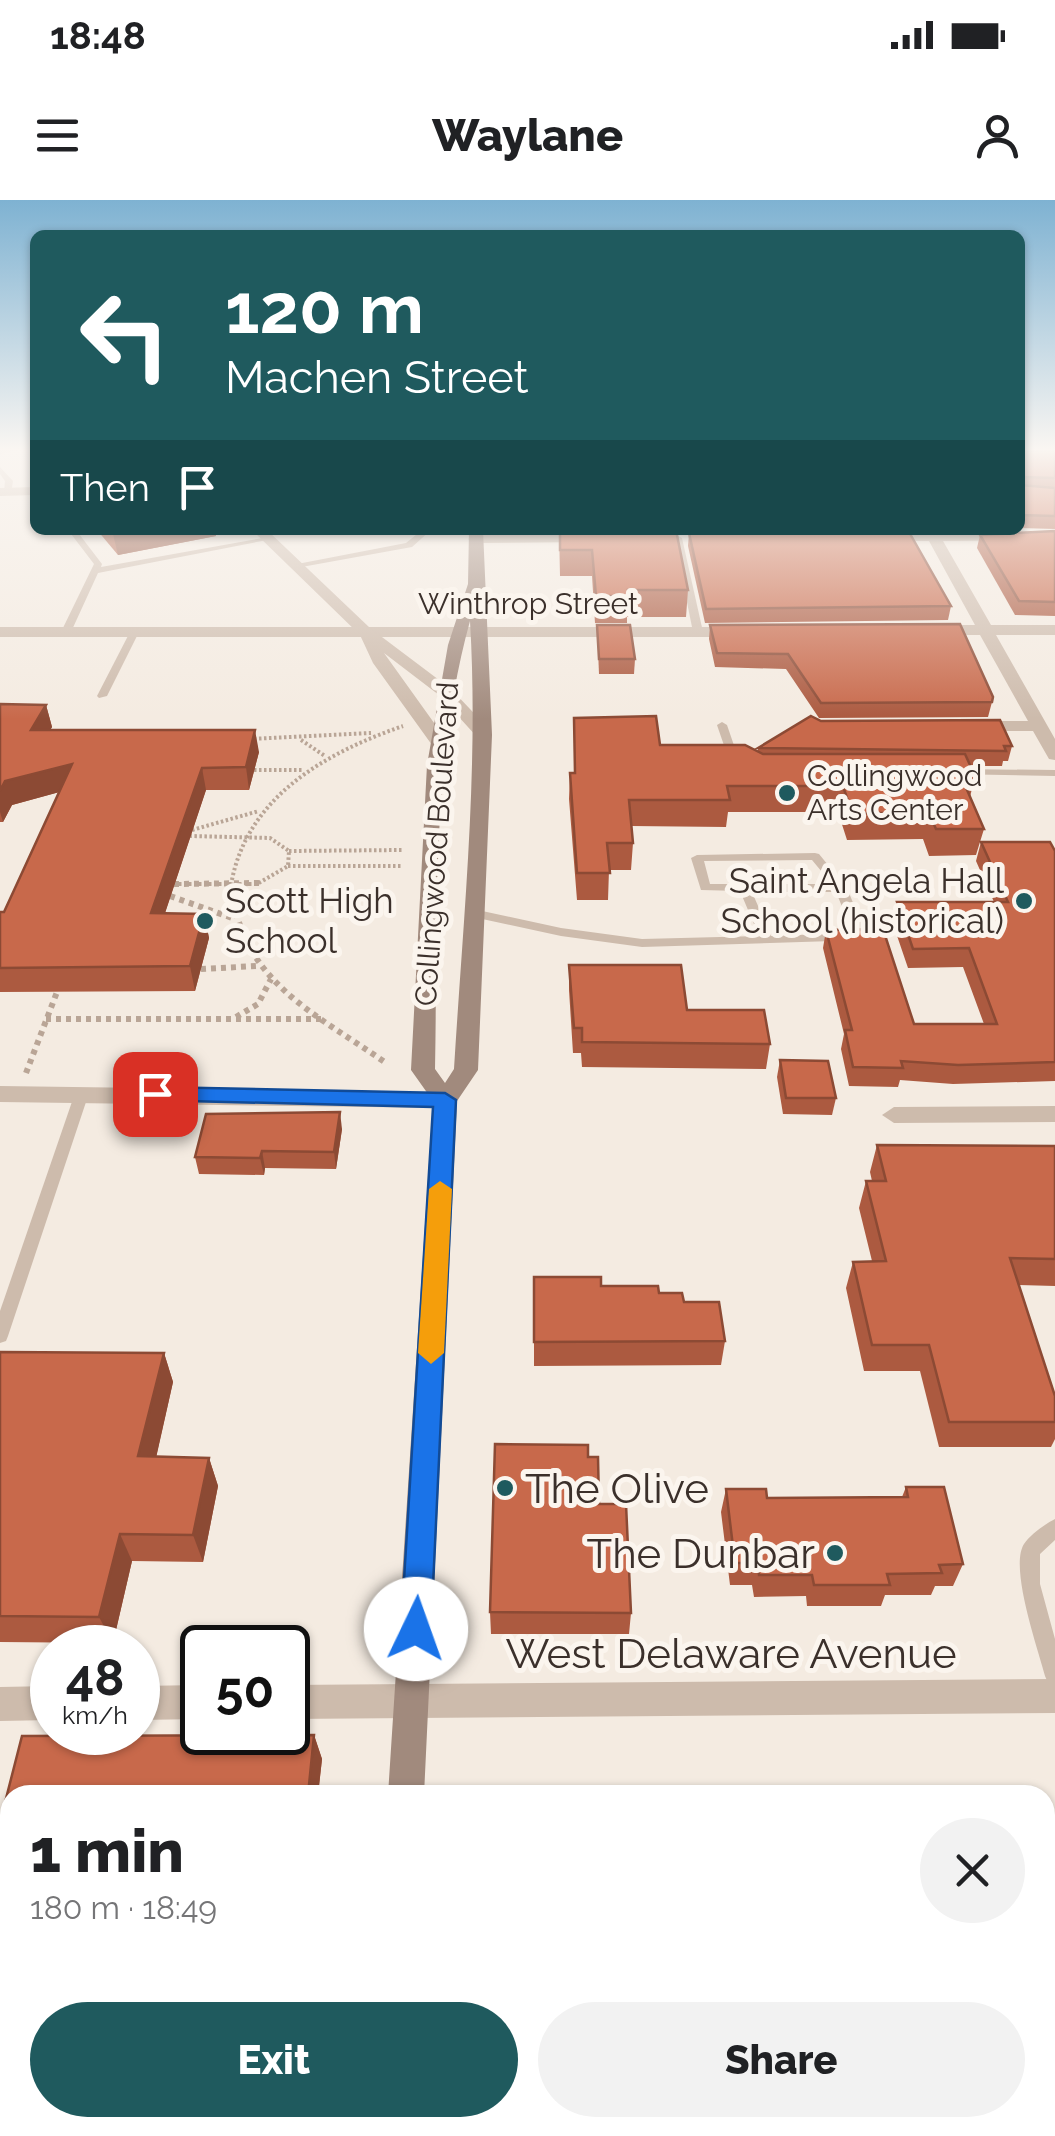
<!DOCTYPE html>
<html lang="en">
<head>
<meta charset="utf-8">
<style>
	:root { --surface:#fff; --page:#f2f2f2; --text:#202124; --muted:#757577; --accent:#1f5a5e }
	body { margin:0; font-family:Raleway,sans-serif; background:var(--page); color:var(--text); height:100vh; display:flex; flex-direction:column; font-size:38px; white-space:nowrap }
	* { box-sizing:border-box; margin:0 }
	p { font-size:32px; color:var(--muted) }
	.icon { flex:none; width:55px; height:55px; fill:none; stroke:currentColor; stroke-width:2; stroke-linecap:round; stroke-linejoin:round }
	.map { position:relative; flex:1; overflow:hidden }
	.details { position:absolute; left:0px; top:1585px; width:1055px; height:352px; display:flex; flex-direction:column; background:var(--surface); border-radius:30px 30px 0 0; box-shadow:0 2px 8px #0004 }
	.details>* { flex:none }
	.hud { position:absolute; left:30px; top:30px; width:995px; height:305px; border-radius:15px; box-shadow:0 2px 8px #0004; background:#1f5a5e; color:#fff; overflow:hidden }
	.speed { position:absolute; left:30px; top:1425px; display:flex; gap:20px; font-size:50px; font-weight:700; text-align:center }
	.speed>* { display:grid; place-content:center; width:130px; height:130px; border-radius:50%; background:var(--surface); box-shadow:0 2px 8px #0004; line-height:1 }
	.speed small { font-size:25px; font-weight:400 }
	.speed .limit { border:5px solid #111; border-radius:15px; background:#fff; color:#111 }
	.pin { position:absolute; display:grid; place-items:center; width:85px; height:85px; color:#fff; margin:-42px; border-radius:20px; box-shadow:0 5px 15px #0006 }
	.me { position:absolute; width:110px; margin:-55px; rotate:3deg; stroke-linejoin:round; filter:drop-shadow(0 0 8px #0008) }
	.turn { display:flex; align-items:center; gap:35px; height:210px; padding:0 30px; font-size:45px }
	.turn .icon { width:130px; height:130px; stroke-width:2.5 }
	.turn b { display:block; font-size:70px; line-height:85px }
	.then { display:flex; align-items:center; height:95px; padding:0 30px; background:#0003; gap:20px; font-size:38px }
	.round { display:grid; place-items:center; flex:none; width:105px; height:105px; border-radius:52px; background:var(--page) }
	.head { display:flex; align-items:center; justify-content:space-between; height:170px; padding:0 30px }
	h1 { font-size:60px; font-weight:800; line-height:75px }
	.cta { display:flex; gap:20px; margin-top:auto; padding:20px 30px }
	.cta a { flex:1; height:115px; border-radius:60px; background:var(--accent); color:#fff; font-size:40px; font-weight:800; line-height:115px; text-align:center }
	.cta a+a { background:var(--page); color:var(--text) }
	.status { display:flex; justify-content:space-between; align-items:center; height:70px; padding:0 50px; background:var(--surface); direction:ltr }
	.status svg { height:28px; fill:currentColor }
	header { display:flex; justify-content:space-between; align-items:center; height:130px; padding:0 30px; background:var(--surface); font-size:45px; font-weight:800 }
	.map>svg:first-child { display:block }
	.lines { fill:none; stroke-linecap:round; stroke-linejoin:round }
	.path-far1 { stroke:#b9a596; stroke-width:4; stroke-dasharray:2.5 2.5; stroke-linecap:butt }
	.path { stroke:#b9a596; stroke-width:6; stroke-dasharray:5 5; stroke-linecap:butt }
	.service { fill:#cdbbac; fill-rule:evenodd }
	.minor { fill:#cdbbac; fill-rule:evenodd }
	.tertiary { fill:#cdbbac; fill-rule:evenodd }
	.secondary { fill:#a18a7d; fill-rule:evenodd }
	.wall { fill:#ac5a40 }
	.shaded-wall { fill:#8c4a34 }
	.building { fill:#c8694b; stroke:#8c4a34; stroke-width:2.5 }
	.route { fill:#1a73e8; stroke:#114b97; stroke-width:2.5 }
	.slow { fill:#f59e0b }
	.poi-dot { fill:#1f5a5e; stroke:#fbf5ee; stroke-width:4 }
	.labels { text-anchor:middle; stroke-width:10; stroke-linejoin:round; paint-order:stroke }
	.far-street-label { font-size:30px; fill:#3b302b; stroke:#fbf5ee }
	.far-poi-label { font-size:30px; fill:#3b302b; stroke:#fbf5ee; text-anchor:start }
	.poi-label { font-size:35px; fill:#3b302b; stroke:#fbf5ee; text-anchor:end }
	.near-poi-label { font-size:42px; fill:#3b302b; stroke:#fbf5ee; text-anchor:start }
	.near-street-label { font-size:42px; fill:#3b302b; stroke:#fbf5ee }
</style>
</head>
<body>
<div class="status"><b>18:48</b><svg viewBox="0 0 49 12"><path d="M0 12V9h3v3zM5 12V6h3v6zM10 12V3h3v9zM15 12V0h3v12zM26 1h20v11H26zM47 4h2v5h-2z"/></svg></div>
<header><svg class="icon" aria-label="menu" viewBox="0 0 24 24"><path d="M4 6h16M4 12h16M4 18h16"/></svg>Waylane<svg class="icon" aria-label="person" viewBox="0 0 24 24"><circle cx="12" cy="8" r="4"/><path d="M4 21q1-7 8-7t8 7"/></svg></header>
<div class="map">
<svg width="1055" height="1936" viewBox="0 0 1055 1936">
	<rect width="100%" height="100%" fill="#f4ebe1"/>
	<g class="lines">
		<!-- path-far1 -->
		<g class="path-far1">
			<path d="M 249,539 L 371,533"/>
			<path d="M 301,540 L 325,556"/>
			<path d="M 254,570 L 304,570"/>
			<path d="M 192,630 L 259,611"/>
			<path d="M 289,651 L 402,650"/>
			<path d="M 288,666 L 402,666"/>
			<path d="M 174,684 L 257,684 L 288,666 L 289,651 L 270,638 L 190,636"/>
			<path d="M 231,685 C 246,597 325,553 403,526"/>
		</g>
		<!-- path -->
		<g class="path">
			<path d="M 231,683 C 240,781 313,812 386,863"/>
			<path d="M 174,684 L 259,683"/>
			<path d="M 170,696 L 235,719"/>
			<path d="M 201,769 L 257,766"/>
			<path d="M 236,817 L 258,804 L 271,779"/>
			<path d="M 46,819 L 324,819"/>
			<path d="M 26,873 L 57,792"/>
		</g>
		<!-- service -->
		<g class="service">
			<path d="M 12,248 L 27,248 L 0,254 L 0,250 Z"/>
			<path d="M 0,267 L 13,281 L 11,294 L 4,292 L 5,281 L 0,274 Z"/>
			<path d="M 68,330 L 76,330 L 102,364 L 101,367 L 268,337 L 272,339 L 98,373 L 71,432 L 66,435 L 61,432 L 94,364 Z"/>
			<path d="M 335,330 L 358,330 C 353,334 340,334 335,330 Z"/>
			<path d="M 422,330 L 431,330 L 412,347 L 296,368 L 292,365 L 406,343 Z"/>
			<path d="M 678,336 L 682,338 L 703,432 L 698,435 L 693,432 L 674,338 Z"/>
			<path d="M 131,430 L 139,432 L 107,496 L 99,498 L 97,496 Z"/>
			<path d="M 722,522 L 727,525 L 739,560 L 738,562 L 729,560 L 717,525 Z"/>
			<path d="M 954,569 L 1055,570 L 1055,576 L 950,574 L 949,572 Z"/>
			<path d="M 815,653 L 819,654 L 847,688 L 867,737 L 865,740 L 642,747 L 561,736 L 473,717 L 467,713 L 473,709 L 561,728 L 642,739 L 759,736 L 740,691 L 701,690 L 691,658 L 697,655 ZM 812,660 L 832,684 L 710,684 L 704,661 ZM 752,692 L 836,692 L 853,733 L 771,736 Z"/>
			<path d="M 82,888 L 89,893 L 8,1136 L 6,1141 L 0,1143 L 0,1111 L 75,893 Z"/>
			<path d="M 1055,1319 L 1055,1340 L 1040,1354 L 1040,1384 L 1055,1439 L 1055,1486 L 1048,1483 L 1045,1476 C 1038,1449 1009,1367 1024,1344 C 1030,1335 1045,1324 1055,1319 Z"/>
		</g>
		<!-- minor -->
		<g class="minor">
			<path d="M 35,287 L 35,295 L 0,296 L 0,288 Z"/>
			<path d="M 923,330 L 1055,332 L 1055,340 L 943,341 L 991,425 L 1055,425 L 1055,435 L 996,435 L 1055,539 L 1055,560 L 1049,559 L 1033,531 L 968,531 L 960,526 L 968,521 L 1028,521 L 980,435 L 930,435 L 922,430 L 930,425 L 975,425 L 929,341 L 880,341 L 873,337 Z"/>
			<path d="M 590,335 L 597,339 L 595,342 L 475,343 L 468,339 L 475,335 Z"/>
			<path d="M 0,427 L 740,427 L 748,432 L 740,437 L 0,437 Z"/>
			<path d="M 0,886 L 445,892 L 457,900 L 445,908 L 0,902 Z"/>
			<path d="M 1055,906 L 1055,922 L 894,923 L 882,915 L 894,907 Z"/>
		</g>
		<!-- tertiary -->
		<g class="tertiary">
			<path d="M 252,330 L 267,330 L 370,428 L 451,489 L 489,529 L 489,537 L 477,537 L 439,495 L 384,453 L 447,541 L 432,545 L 373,463 L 360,435 Z"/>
			<path d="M 1055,1479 L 1055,1513 L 288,1519 L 288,1485 Z"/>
			<path d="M 202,1485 L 202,1519 L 138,1520 L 138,1486 Z"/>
			<path d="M 52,1486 L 52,1520 L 0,1521 L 0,1487 Z"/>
		</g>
		<!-- secondary -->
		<g class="secondary">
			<path d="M 469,330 L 483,330 L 492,535 L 478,870 L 457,901 L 424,1595 L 388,1595 L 433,901 L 411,870 L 427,565 L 448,445 L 468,384 ZM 470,421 C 479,570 463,720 454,869 L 445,883 L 435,869 C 438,720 430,566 470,421 Z"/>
			<path d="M 364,1928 L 406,1928 L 405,1936 L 363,1936 Z"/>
		</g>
	</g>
	<!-- wall -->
	<g class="wall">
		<path d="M 1020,248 L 1049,248 L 1023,251 L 1055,250 L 1055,329 L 1020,328 Z"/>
		<path d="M 97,330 L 215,330 L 216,336 L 118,355 Z"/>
		<path d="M 559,330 L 688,390 L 686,417 L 627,417 L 627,423 L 595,423 L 592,376 L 560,376 Z"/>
		<path d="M 1055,331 L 1055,416 L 1015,415 L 977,348 L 980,335 Z"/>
		<path d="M 689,333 L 951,406 L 948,420 L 705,423 L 688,346 Z"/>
		<path d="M 597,425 L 635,459 L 634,474 L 599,474 Z"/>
		<path d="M 710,425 L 992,502 L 988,517 L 819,518 L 786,469 L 715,467 L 709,439 Z"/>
		<path d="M 0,504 L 46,505 L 52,527 L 50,530 L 259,552 L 249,590 L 206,590 L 165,713 L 204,714 L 209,738 L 195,791 L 0,792 L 0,712 L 4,712 L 59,592 L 12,605 L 3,622 L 0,622 Z"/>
		<path d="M 574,518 L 660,545 L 758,551 L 758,548 L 821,521 L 1012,546 L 1008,561 L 1003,561 L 1002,566 L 971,566 L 975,576 L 970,597 L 984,629 L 976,655 L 929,656 L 923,639 L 847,640 L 838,612 L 728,612 L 726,627 L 631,626 L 633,643 L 631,670 L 609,670 L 608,700 L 577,700 L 569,599 L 570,573 L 574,573 Z"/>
		<path d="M 981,642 L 1055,651 L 1055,881 L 953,884 L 900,880 L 898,887 L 849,886 L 841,849 L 844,834 L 823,748 L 826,730 L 914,824 L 984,824 L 963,767 L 908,768 L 892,721 L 897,702 L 994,702 L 976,661 Z"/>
		<path d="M 569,765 L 770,844 L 766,869 L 582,867 L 581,853 L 573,853 L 569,790 Z"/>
		<path d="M 780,860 L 836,898 L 832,915 L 783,914 L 777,877 Z"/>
		<path d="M 342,929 L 336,969 L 265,968 L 264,975 L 199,974 L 195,957 Z"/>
		<path d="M 877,945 L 1055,946 L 1055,1086 L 1019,1085 L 1055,1196 L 1055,1239 L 1051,1247 L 939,1247 L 920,1171 L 864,1171 L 846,1088 L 853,1062 L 872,1061 L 859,1008 L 866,981 L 872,981 L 870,972 Z"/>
		<path d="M 534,1077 L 659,1093 L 684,1102 L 725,1141 L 721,1165 L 534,1166 Z"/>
		<path d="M 0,1152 L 164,1153 L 173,1182 L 156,1257 L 209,1258 L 218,1286 L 203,1362 L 132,1361 L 113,1443 L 0,1442 Z"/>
		<path d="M 588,1257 L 599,1304 L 631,1413 L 629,1434 L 491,1434 L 490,1412 Z"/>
		<path d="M 906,1287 L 963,1364 L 953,1386 L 935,1386 L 931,1395 L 885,1395 L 881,1406 L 807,1406 L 806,1396 L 754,1397 L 752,1385 L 730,1385 L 721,1312 L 726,1289 L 767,1298 L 902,1297 Z"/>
		<path d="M 314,1535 L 322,1559 L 318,1595 L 10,1595 L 10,1794 L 0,1795 L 0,1622 L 22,1536 Z"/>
	</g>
	<!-- shaded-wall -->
	<g class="shaded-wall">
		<path d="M 1020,248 L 1049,248 L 1020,251 Z"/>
		<path d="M 112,330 L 215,330 L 216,336 L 118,355 Z"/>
		<path d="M 46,505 L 52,527 L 38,552 L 31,530 Z"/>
		<path d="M 255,530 L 259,552 L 249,590 L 246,567 Z"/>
		<path d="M 72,564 L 78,587 L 12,605 L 3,622 L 0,612 L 0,591 L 5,581 Z"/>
		<path d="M 202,568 L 206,590 L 157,737 L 151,713 Z"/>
		<path d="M 204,714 L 209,738 L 195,791 L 190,766 Z"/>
		<path d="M 340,912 L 342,929 L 336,969 L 334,952 Z"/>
		<path d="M 262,951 L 265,968 L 264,975 L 260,958 Z"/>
		<path d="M 164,1153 L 173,1182 L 150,1285 L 138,1256 Z"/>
		<path d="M 209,1258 L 218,1286 L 203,1362 L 193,1335 Z"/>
		<path d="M 120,1334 L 132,1361 L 113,1443 L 99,1417 Z"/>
		<path d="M 314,1535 L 322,1559 L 318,1595 L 308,1595 Z"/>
	</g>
	<!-- building -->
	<g class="building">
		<path d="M 1020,248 L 1022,248 L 1023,251 L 1055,250 L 1055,278 L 1023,277 L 1020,283 Z"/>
		<path d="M 1020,285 L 1055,288 L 1055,316 L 1020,315 Z"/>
		<path d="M 560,330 L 676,330 L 688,390 L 628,390 L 629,396 L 596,396 L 592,350 L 560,350 Z"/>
		<path d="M 1055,331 L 1055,402 L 1019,401 L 980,335 Z"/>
		<path d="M 909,332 L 951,406 L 706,409 L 689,333 Z"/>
		<path d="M 960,424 L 993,497 L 992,502 L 821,503 L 788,454 L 717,453 L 710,425 Z"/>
		<path d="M 597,425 L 630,425 L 635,459 L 599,459 Z"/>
		<path d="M 0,504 L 46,505 L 31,530 L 255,530 L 246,567 L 202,568 L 151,713 L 204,714 L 190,766 L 0,768 L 0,712 L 4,712 L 72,564 L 5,581 L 0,591 Z"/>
		<path d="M 656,516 L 660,545 L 745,545 L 763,554 L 965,554 L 975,576 L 961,576 L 984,629 L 936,629 L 929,613 L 852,613 L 843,586 L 727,586 L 730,600 L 629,600 L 633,643 L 607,643 L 610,673 L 577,673 L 570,573 L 575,573 L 574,518 Z"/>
		<path d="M 811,516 L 821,521 L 1000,520 L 1012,546 L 1004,546 L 1006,551 L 758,548 Z"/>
		<path d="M 981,642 L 1050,642 L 1055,651 L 1055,862 L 958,865 L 901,861 L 903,868 L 853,867 L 845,830 L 852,830 L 826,730 L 883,729 L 914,824 L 997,824 L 969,748 L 913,749 L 897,702 L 1008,702 Z"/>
		<path d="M 569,765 L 681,765 L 687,810 L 764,810 L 770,844 L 582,842 L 582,828 L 574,828 Z"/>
		<path d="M 780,860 L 828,861 L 836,898 L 786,898 Z"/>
		<path d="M 340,912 L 334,952 L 262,951 L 260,958 L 195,957 L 206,914 Z"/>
		<path d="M 877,945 L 1055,946 L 1055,1059 L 1010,1058 L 1055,1196 L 1055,1222 L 949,1222 L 929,1145 L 872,1145 L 853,1062 L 886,1061 L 866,981 L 886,981 Z"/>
		<path d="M 534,1077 L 601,1077 L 601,1086 L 658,1086 L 659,1093 L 682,1093 L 684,1102 L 719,1102 L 725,1141 L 534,1142 Z"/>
		<path d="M 0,1152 L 164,1153 L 138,1256 L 209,1258 L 193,1335 L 120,1334 L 99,1417 L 0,1416 Z"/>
		<path d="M 495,1244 L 588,1245 L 588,1257 L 598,1257 L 599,1304 L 626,1304 L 631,1413 L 490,1412 Z"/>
		<path d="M 906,1287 L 944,1287 L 963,1364 L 939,1365 L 942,1373 L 887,1374 L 890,1385 L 814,1385 L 812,1375 L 759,1375 L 758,1363 L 735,1363 L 726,1289 L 766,1289 L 767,1298 L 908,1297 Z"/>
		<path d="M 314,1535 L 308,1595 L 10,1595 L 10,1776 L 0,1776 L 0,1622 L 22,1536 Z"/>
	</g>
	<!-- sky -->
	<linearGradient id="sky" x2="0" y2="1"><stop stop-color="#7eb2d2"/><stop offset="0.48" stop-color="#faf6f2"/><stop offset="1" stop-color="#faf6f2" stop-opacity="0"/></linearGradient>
	<rect width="1055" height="519" fill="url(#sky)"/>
	<!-- route -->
	<path class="route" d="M 155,887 L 445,893 L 456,900 L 431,1429 L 427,1439 L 416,1444 L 406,1439 L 401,1429 L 433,907 L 147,900 L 144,894 Z"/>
	<!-- slow -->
	<path class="slow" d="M 440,981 L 452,989 L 444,1153 L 431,1164 L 418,1153 L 429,989 Z"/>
	<!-- markers -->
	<g class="poi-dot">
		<circle cx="787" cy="593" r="10"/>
		<circle cx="1024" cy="701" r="10"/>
		<circle cx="205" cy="721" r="10"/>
		<circle cx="505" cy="1288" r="10"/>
		<circle cx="835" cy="1353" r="10"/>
	</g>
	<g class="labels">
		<!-- far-street labels -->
		<g class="far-street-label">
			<text x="528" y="414">Winthrop Street</text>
			<text transform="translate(437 644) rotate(-86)" y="10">Collingwood Boulevard</text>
		</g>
		<!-- far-poi labels -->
		<g class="far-poi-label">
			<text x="807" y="586">Collingwood<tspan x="807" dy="34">Arts Center</tspan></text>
		</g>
		<!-- poi labels -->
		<g class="poi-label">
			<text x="1004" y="693">Saint Angela Hall<tspan x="1004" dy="40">School (historical)</tspan></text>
			<text x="225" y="713" text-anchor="start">Scott High<tspan x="225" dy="40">School</tspan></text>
		</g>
		<!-- near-poi labels -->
		<g class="near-poi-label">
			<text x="525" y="1303">The Olive</text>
			<text x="815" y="1368" text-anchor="end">The Dunbar</text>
		</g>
		<!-- near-street labels -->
		<g class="near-street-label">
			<text x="731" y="1468">West Delaware Avenue</text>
		</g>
	</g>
</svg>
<div class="speed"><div>48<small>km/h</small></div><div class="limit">50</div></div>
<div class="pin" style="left:155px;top:894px;background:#d93025"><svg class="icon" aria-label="arrive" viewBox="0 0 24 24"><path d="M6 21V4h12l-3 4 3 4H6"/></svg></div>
<svg class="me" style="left:416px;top:1429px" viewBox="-20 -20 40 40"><circle r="19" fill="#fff"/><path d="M0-13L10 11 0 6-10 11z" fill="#1a73e8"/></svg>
<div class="hud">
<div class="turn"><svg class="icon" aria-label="left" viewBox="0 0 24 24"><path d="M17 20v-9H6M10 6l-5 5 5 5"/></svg><div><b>120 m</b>Machen Street</div></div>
<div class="then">Then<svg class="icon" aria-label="arrive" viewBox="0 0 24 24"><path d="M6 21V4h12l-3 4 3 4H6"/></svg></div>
</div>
<section class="details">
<div class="head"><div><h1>1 min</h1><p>180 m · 18:49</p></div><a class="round"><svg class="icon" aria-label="close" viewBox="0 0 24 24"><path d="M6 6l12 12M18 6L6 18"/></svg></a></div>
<div class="cta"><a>Exit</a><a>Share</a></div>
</section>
</div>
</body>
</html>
